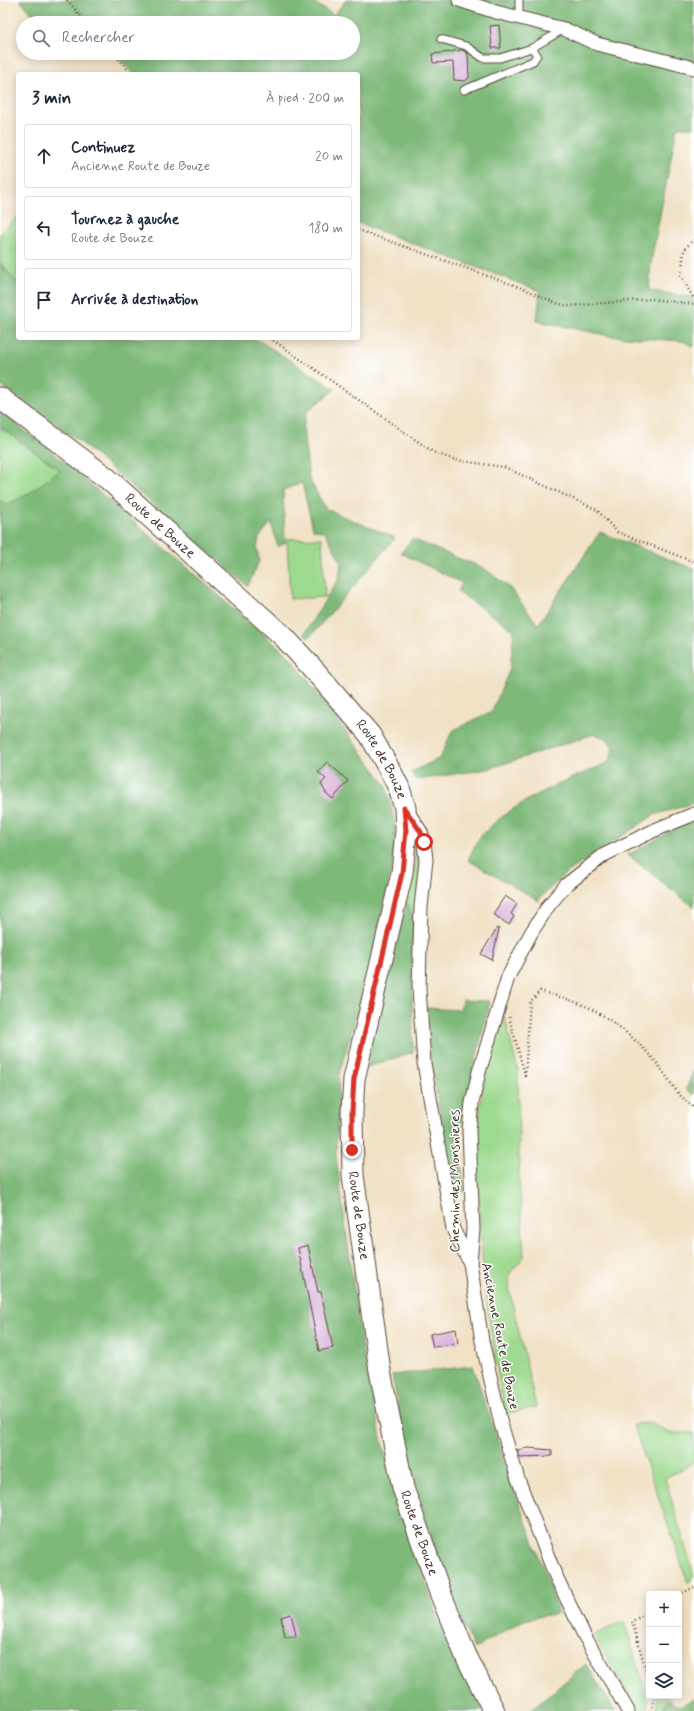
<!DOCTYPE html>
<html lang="fr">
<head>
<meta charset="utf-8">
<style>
  :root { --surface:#fff; --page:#f6f6f7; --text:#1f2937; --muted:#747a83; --line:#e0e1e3 }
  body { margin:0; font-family:Mynerve,sans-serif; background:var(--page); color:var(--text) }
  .controls { position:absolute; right:12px; bottom:12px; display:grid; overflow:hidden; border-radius:4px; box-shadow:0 2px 10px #0003 }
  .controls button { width:36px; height:36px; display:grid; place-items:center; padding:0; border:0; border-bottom:1px solid var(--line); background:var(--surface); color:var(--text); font:20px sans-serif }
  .stop { position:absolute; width:12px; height:12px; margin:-9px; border:3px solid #d93025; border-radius:50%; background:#fff }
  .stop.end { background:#d93025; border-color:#fff; box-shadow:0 1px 4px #0008 }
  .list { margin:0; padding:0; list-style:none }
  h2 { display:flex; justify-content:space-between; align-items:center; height:52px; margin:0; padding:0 16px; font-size:17px }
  h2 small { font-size:13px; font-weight:400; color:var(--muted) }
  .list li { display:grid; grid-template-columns:26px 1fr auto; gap:12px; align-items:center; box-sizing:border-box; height:64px; margin:0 8px 8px; padding:0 8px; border:1px solid var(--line); border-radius:4px }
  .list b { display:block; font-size:15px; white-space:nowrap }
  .list p { margin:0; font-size:13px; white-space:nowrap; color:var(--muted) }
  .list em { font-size:13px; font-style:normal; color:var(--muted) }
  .icon { flex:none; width:22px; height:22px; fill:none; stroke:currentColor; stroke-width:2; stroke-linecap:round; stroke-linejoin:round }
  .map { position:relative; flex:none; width:694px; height:1711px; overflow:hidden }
  .search { position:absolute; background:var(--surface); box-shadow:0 2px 10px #0003; left:16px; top:16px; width:344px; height:44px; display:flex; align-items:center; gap:10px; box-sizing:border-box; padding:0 14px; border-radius:22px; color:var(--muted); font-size:15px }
  .panel { position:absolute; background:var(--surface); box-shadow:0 2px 10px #0003; left:16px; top:72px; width:344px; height:268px; border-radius:4px }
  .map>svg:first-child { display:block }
</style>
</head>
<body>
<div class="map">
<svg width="694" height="1711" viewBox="0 0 694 1711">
  <rect width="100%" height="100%" fill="#fff"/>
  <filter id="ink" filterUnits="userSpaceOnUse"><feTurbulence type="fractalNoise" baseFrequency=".025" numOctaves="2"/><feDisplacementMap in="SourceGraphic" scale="8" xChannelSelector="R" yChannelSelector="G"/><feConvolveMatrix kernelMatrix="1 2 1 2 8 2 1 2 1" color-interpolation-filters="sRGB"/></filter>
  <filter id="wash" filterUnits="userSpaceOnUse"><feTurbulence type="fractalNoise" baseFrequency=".012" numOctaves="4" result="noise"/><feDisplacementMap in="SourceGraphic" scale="16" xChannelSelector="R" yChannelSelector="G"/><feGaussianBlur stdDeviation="0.9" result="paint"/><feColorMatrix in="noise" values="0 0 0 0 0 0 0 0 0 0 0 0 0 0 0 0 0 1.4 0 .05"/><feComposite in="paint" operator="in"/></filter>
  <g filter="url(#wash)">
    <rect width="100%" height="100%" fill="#f1e2c6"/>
    <g fill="#9dd98e" stroke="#6c8256">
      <path d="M18 216V284L0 263V234Z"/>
      <path d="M0 427 60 470 27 495 5 505 0 500Z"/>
      <path d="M322 538 325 597 290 599 287 539Z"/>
      <path d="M415 840H418L419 884 415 923 407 903 415 861Z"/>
      <path d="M505 1018 518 1071 519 1173 524 1257 510 1273 509 1288 536 1407 505 1414C492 1346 482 1278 479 1209 478 1188 476 1166 477 1145 478 1102 487 1057 505 1018Z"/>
      <path d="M650 1423 670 1433H694V1463L665 1478 694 1576 688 1583 633 1424Z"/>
      <path d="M624 1621 648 1700 647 1711H637L594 1635Z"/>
      <path d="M657 1696H668L672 1703 666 1701 663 1711H657Z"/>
    </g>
    <g fill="#7eb979" stroke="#5c724c">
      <path d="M20 0H309L334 15 346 0H694V127H677L651 262 649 290 694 298V347L683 341 610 336 537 321 540 291 358 223V74H134L114 53H353V23H86L81 18 74 23H40Z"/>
      <path d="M0 263 18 284V338H255L335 389 307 411 303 428 309 479 326 509 395 538 309 638 304 634 339 578 341 562 325 532 313 529 302 483 283 490 285 543 278 547 271 522 259 538 257 548 259 561 248 586 79 441 0 385Z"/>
      <path d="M0 411 67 464 291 658 386 785 395 823 394 857 371 964 339 1075 336 1156 362 1348 385 1456 438 1619 483 1711H0V500L5 505 27 495 60 470 0 427Z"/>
      <path d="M600 532 694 569V803L654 815 565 874 539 899V901L468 860C472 852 475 843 481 836 514 800 565 781 608 763L611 757 613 747 606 738 594 734 488 769 416 780 411 772 440 758 452 731 492 711 510 669 514 630 458 592 462 583 401 553 412 539 460 559 482 567 509 587 538 625Z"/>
      <path d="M694 821V907L628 855 678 827Z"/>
      <path d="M407 903 415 923 412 945 413 1052 367 1067 376 1012Z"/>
      <path d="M462 1000 490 1001 461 1121 460 1152 464 1192 453 1191 428 1043 424 1008 460 1010Z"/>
      <path d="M694 1070V1095L686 1089Z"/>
      <path d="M473 1366 514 1490 550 1586 558 1613 524 1620 474 1649C445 1584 423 1516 406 1447 401 1423 397 1399 392 1375Z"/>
      <path d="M586 1664 615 1711H530Z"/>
      <path d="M694 1699V1711H663L666 1701 679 1706Z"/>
    </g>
    <g id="blocks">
      <g fill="#d7add9">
        <path d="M499 25 501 48H492L490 26Z"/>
        <path d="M453 51 463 50 468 54 469 78 465 81 454 80 453 62 433 63 432 54 452 52Z"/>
        <path d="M327 762 348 781 333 799 326 793 321 784 326 779 318 772Z"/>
        <path d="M505 896 517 904 511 914 514 916 509 925 493 914Z"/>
        <path d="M497 928 499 929 492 960 481 954Z"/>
        <path d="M308 1245 318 1292H321L333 1348 319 1351 298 1248Z"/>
        <path d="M456 1329 458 1343 433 1347 430 1334Z"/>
        <path d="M528 1448 552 1450V1456L520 1457 517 1450Z"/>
        <path d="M291 1614 296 1635 295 1637H285L281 1617Z"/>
      </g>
    </g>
  </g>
  <g filter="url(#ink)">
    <use href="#blocks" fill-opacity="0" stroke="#564637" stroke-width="1"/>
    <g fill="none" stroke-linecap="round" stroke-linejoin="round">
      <g stroke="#564637" stroke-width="9">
        <g id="lane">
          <path d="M519 0V18"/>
          <path d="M441 39 466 46 483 58H500L532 48 564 29"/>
          <path d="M464 90 533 61 537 55 532 48"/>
        </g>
      </g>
      <g stroke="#564637" stroke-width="15">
        <g id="street">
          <path d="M459 0 496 12 564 29 597 44 694 68"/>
          <path d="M407 811 421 832 424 842 426 860 421 907 419 988 424 1063 453 1229 470 1263 482 1341 501 1424 518 1479 554 1572 584 1635 628 1711"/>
          <path d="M470 1263 473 1230 469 1130 472 1103 479 1072 508 977 531 933 549 905 566 885 604 855 655 830 694 814"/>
        </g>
      </g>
      <g stroke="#564637" stroke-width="23">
        <g id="primary">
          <path id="s1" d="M0 398 108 479 284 637 315 671 370 735 392 774 399 788 405 808 406 830 402 873 354 1079 352 1112 353 1175 380 1371 403 1488 441 1595 466 1656 494 1711"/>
        </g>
      </g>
      <g stroke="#564637" stroke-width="2.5" stroke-dasharray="1 3" stroke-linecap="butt">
        <path d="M67 0 87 23"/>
        <path d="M113 53 132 74"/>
        <path d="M358 230 522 288 556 303 568 306 652 299 694 304"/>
        <path d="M694 239 684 250 681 276 694 299"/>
        <path d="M270 338 433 452 455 460 504 467 597 510 617 532 694 562"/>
        <path d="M509 1017 525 1075 530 1002 540 991C553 995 568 999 581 1004 610 1017 634 1037 655 1061 668 1076 676 1096 694 1107"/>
        <path d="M679 1595 694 1587"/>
        <path d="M649 1612 632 1621 649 1681"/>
        <path d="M652 1711 654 1696"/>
      </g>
      <use href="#lane" stroke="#fff" stroke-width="7"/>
      <use href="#street" stroke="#fff" stroke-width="13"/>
      <use href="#primary" stroke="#fff" stroke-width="21"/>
    </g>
  </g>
  <g fill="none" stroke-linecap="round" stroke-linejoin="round" filter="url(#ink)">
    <path stroke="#d93025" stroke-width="5" d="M352 1150V1112L354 1079 402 873 406 830 404 808 421 832 424 842"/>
  </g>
  <g text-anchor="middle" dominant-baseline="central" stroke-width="3" stroke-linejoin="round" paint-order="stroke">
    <g font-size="14" fill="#3b2a1e" stroke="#fff">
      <text stroke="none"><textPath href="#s1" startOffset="205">Route de Bouze</textPath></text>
      <text stroke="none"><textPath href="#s1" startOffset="529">Route de Bouze</textPath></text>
      <text transform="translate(455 1181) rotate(-90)">Chemin des Monsnieres</text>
      <text stroke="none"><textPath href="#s1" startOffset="997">Route de Bouze</textPath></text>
      <text transform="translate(500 1336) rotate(79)">Ancienne Route de Bouze</text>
      <text stroke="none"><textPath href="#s1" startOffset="1321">Route de Bouze</textPath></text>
    </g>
  </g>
</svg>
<div class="controls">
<button>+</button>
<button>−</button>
<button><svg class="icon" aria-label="layers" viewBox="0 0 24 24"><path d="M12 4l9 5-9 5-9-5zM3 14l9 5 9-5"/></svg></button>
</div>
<div class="stop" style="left:424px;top:842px"></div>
<div class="stop end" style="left:352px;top:1150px"></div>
<div class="search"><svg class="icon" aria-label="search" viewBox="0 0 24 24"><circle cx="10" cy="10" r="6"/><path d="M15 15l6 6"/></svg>Rechercher</div>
<section class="panel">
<h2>3 min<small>À pied · 200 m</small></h2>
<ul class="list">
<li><svg class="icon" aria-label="ahead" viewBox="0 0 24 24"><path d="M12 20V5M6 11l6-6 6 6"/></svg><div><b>Continuez</b><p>Ancienne Route de Bouze</p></div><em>20 m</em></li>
<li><svg class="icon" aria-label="left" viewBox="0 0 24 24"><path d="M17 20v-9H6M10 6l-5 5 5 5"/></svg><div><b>Tournez à gauche</b><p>Route de Bouze</p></div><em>180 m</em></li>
<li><svg class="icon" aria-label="arrive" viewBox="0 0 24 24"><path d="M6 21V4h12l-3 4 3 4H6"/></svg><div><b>Arrivée à destination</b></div></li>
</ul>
</section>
</div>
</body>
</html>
